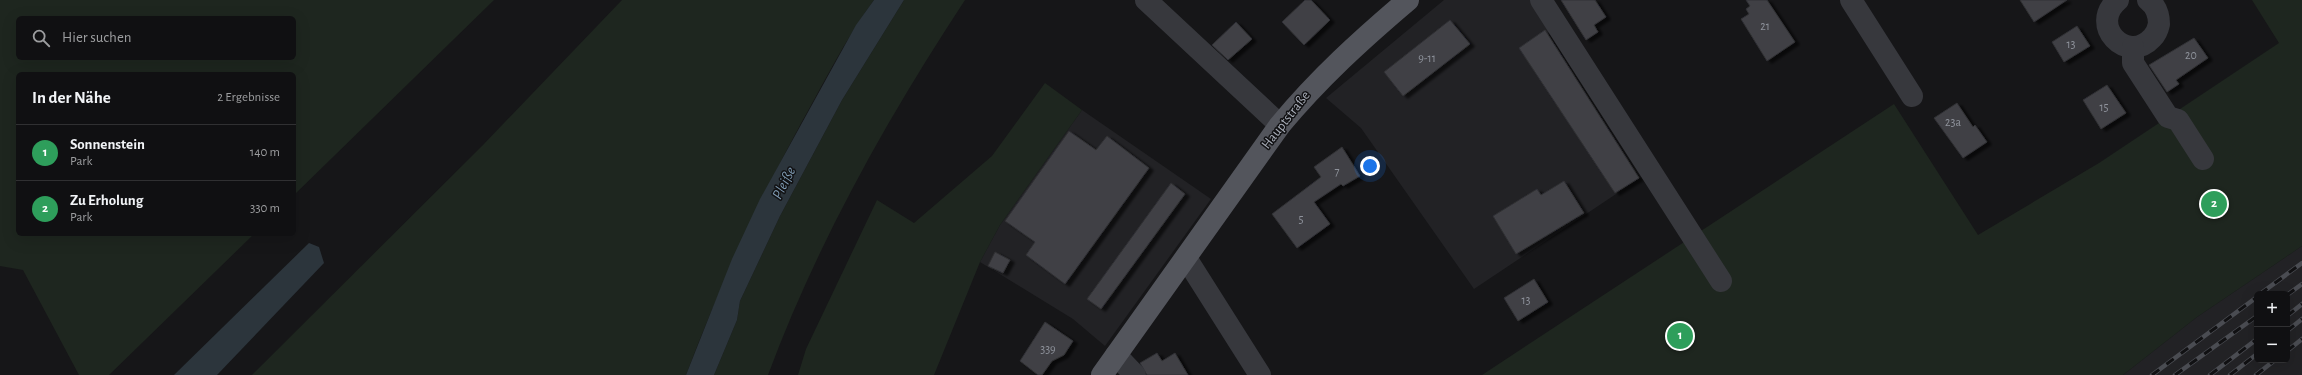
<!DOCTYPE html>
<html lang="de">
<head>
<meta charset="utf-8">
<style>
  :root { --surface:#101012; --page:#1e1e20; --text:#f1f3f6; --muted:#9c9d9f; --line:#303032; --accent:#f2b134 }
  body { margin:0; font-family:"Alegreya Sans",sans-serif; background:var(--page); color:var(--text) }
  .controls { position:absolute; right:12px; bottom:12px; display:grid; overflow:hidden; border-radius:6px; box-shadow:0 4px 16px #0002 }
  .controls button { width:36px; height:36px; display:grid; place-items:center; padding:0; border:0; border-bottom:1px solid var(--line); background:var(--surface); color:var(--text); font:20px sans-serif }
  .you { position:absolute; left:1370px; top:166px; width:14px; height:14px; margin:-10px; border:3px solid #fff; border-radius:50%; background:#1a73e8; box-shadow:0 0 0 6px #1a73e833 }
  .badge { display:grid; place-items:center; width:26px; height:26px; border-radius:50%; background:var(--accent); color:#fff; font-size:13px; font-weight:700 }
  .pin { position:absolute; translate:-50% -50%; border:2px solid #fff; box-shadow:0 1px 4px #0006 }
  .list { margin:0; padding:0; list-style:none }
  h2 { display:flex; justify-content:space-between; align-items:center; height:52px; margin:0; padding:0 16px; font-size:17px }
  h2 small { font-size:13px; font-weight:400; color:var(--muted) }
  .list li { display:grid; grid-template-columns:26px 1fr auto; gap:12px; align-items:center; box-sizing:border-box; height:56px; padding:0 16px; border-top:1px solid var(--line) }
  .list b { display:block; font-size:15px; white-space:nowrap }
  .list p { margin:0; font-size:13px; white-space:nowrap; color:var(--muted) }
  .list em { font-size:13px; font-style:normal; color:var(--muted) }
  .icon { flex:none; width:22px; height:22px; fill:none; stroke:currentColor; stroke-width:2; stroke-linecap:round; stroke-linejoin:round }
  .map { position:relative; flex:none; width:2302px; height:375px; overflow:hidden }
  .search { position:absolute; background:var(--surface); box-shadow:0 4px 16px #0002; left:16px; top:16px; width:280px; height:44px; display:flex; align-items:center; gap:10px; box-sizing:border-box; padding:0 14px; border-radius:6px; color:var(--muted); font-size:15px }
  .panel { position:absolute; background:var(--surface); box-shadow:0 4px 16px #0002; left:16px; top:72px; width:280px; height:164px; border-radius:6px }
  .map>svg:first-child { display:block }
</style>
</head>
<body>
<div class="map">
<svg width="2302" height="375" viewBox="0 0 2302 375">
  <defs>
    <filter id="shadow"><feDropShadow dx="4.5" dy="2.5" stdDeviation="1" flood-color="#0009"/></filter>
  </defs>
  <rect width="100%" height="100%" fill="#161618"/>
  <g fill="#222225" fill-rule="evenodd">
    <path d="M1444 0H1533L1646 174 1474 289 1361 128 1326 98Z"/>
    <path d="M1082 110 1211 199 1105 346 1073 319 980 262 1000 225Z"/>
    <path d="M2302 246V375H2123L2197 317ZM2257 294H2287V360H2257Z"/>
  </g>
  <g fill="#1e261f" fill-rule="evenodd">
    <path d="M0 0H494L294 195V74H18V234H254L109 375H79L23 270 0 266ZM18 18H294V58H18Z"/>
    <path d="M622 0H874C851 31 833 65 815 98 765 187 722 280 686 375H252L483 145Z"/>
    <path d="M904 0H965C888 117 817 243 768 375H714L737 320 740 301 780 216 842 100Z"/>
    <path d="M2252 0H2302V246L2197 317 2123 375H1482L1894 104 1978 235 2099 163 2279 43Z"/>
    <path d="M1045 83 1082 110 1000 225 980 262 934 375H798L806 349 877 200 914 223 992 156Z"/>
  </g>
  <g fill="#2c353c">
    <path d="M874 0H904L842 100 780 216 740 301 737 320 714 375H686L732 259 760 199 856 25Z"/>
    <path d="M309 243 319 247 324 263 217 375H174Z"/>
  </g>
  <g fill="#404145" stroke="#303034" filter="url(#shadow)">
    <path d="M1305 0H1311L1330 20 1304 45 1282 22Z"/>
    <path d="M1561 0H1595L1606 17 1594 25 1598 32 1586 40Z"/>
    <path d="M1746 0H1767L1795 42 1767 61 1741 19 1749 14 1746 9 1750 6Z"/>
    <path d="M2020 0H2067L2034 22Z"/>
    <path d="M1450 20 1470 44 1403 96 1384 72Z"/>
    <path d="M1236 22 1252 39 1228 60 1212 45Z"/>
    <path d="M2077 26 2090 46 2064 62 2052 42Z"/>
    <path d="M1545 30 1639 178 1615 193 1519 48Z"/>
    <path d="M2194 38 2208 58 2176 80 2179 84 2167 92 2149 65Z"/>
    <path d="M2107 85 2126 113 2101 129 2083 100Z"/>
    <path d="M1957 103 1973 127 1975 125 1987 142 1963 158 1934 118Z"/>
    <path d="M1069 131 1096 150 1107 136 1149 168 1065 284 1026 255 1035 242 1005 221Z"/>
    <path d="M1342 147 1360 176 1343 186 1341 184 1314 202 1330 224 1297 248 1272 214 1321 177 1314 167Z"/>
    <path d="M1564 181 1584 213 1516 254 1493 216 1537 189 1541 195Z"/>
    <path d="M1171 183 1185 194 1101 309 1087 299Z"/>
    <path d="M995 252 1010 260 1003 273 988 266Z"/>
    <path d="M1534 279 1548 302 1518 321 1504 298Z"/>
    <path d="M1045 322 1073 341 1064 355 1052 361 1042 375H1038L1020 361Z"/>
    <path d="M1157 353 1162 361 1175 353 1188 375H1147L1140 363Z"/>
  </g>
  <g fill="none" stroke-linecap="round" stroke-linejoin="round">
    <g stroke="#37383d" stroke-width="22">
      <path d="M1146 0 1280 125"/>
      <path d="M1541 0 1721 281"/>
      <path d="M1851 0 1912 96"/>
      <path d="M2118 0C2088 25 2127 65 2152 38 2156 34 2158 29 2159 24 2159 14 2156 6 2148 0"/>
      <path d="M2133 47V63L2168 117 2178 120 2203 159"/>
      <path d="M1186 258 1260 375"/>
      <path d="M1116 355 1135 375"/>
    </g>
    <path stroke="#53555c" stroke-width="22" d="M1102 375 1280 125C1319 78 1362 39 1408 0"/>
    <g stroke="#4a4c52" stroke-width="4.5">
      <g id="rail">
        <path d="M2260 294 2302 263"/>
        <path d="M2287 295 2302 284"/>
        <path d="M2287 316 2302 304"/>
        <path d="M2287 331 2302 319"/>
        <path d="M2287 351 2302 339"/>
        <path d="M2152 375 2257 297"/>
        <path d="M2175 375 2257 316"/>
        <path d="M2210 375 2257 339"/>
        <path d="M2230 375 2257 354"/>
        <path d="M2256 375 2275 360"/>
      </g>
    </g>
    <use href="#rail" stroke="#111113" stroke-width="3" stroke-dasharray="9" stroke-linecap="butt"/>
  </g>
  <g text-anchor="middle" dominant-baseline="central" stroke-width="3" stroke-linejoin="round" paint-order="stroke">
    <g font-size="12" fill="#8e929b">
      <text x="1765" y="26">21</text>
      <text x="2071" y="44">13</text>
      <text x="2191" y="55">20</text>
      <text x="1427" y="58">9-11</text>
      <text x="2104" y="107">15</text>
      <text x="1953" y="122">23a</text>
      <text x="1337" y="171">7</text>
      <text x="1301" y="219">5</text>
      <text x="1526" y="300">13</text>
      <text x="1048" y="349">339</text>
    </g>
    <g font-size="14" fill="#a8adb8" stroke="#111113">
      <text transform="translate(1286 120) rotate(-52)">Hauptstraße</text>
    </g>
    <g font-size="15" font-style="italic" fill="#7f9bb3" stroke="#111113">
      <text transform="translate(784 183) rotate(-63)">Pleiße</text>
    </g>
  </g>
</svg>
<div class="controls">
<button>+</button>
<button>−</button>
</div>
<div class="you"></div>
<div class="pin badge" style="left:1680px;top:336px;background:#2e9e5b">1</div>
<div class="pin badge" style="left:2214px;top:204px;background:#2e9e5b">2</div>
<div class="search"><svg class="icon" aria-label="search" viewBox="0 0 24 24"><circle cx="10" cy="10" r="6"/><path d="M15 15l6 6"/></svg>Hier suchen</div>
<section class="panel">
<h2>In der Nähe<small>2 Ergebnisse</small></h2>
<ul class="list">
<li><span class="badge" style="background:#2e9e5b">1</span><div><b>Sonnenstein</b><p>Park</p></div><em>140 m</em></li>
<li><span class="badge" style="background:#2e9e5b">2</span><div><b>Zu Erholung</b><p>Park</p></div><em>330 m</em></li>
</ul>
</section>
</div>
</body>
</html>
